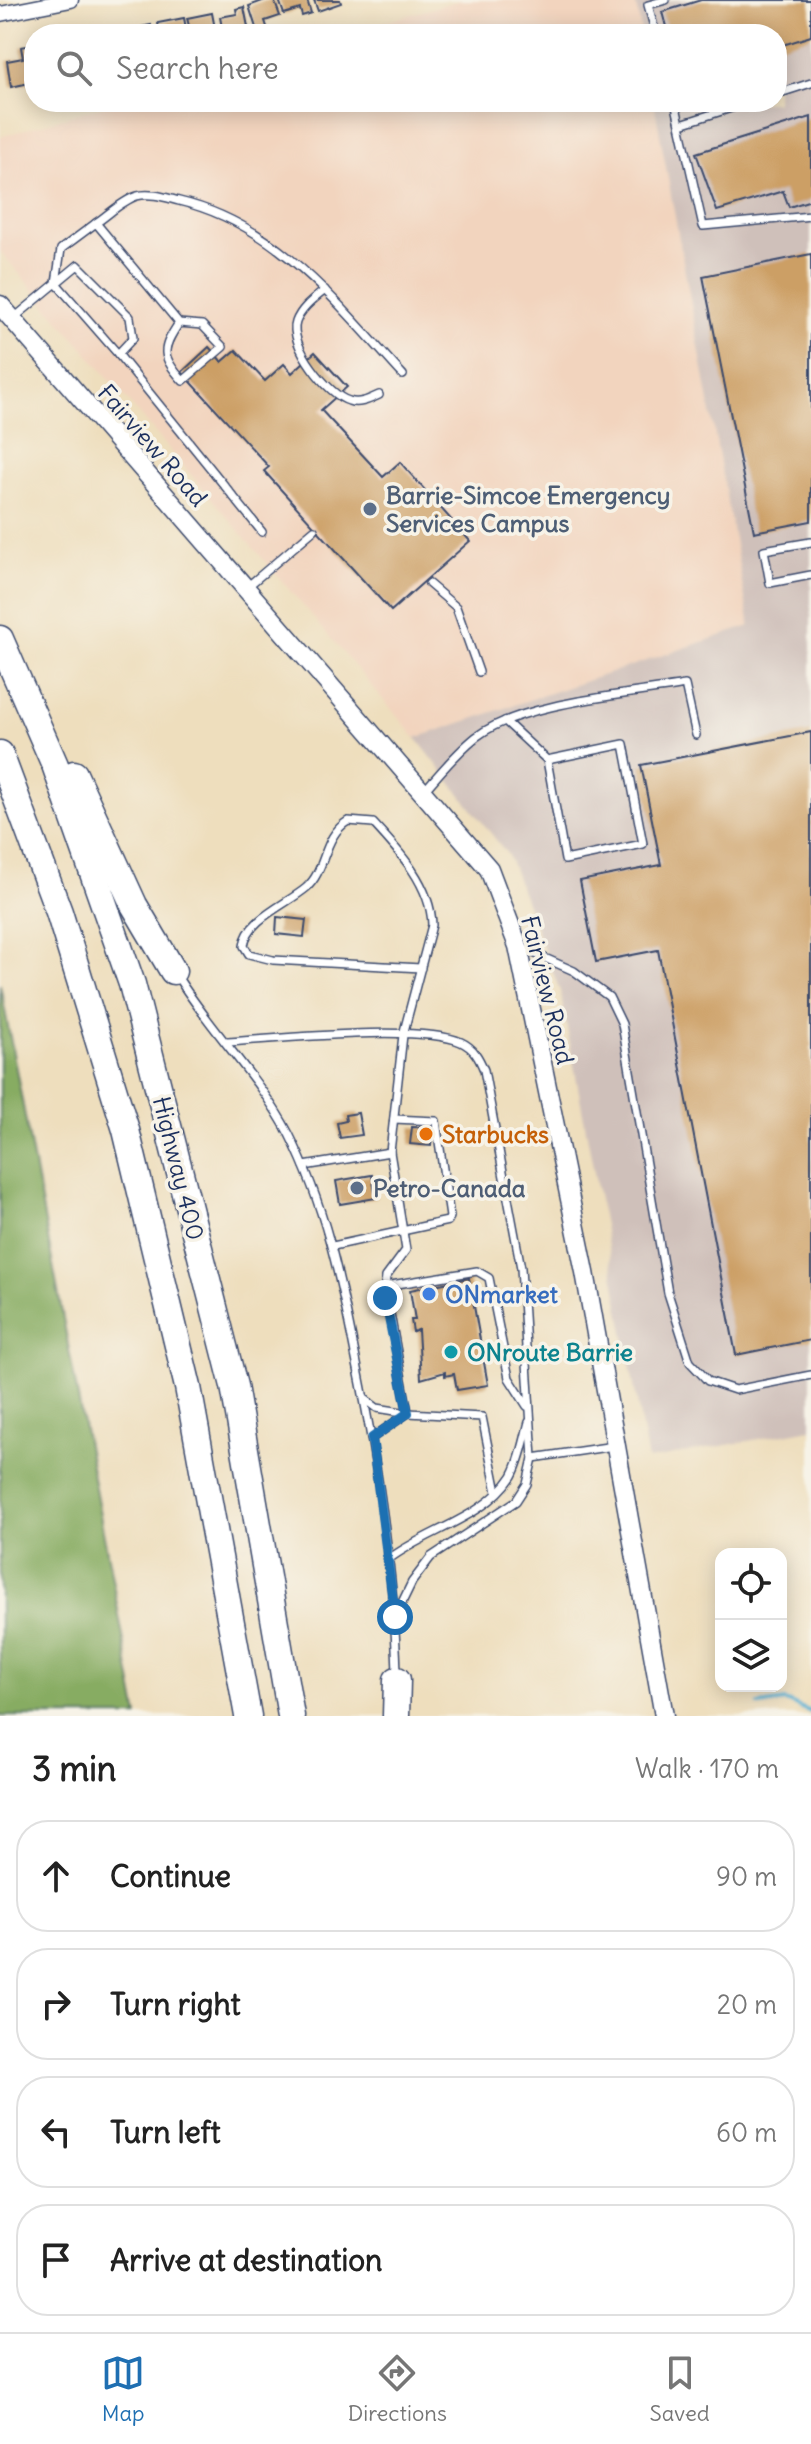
<!DOCTYPE html>
<html lang="en">
<head>
<meta charset="utf-8">
<style>
  :root { --surface:#fff; --page:#f2f2f2; --text:#222; --muted:#767676; --line:#e0e0e0; --accent:#1f6fb2 }
  body { margin:0; font-family:Delius,sans-serif; background:var(--page); color:var(--text) }
  .controls { position:absolute; right:24px; bottom:24px; display:grid; overflow:hidden; border-radius:16px; box-shadow:0 4px 20px #0003 }
  .controls button { width:72px; height:72px; display:grid; place-items:center; padding:0; border:0; border-bottom:2px solid var(--line); background:var(--surface); color:var(--text); font:40px sans-serif }
  .stop { position:absolute; width:24px; height:24px; margin:-18px; border:6px solid #1f6fb2; border-radius:50%; background:#fff }
  .stop.end { background:#1f6fb2; border-color:#fff; box-shadow:0 2px 8px #0008 }
  .list { margin:0; padding:0; list-style:none }
  h2 { display:flex; justify-content:space-between; align-items:center; height:104px; margin:0; padding:0 32px; font-size:34px }
  h2 small { font-size:26px; font-weight:400; color:var(--muted) }
  .list li { display:grid; grid-template-columns:52px 1fr auto; gap:24px; align-items:center; box-sizing:border-box; height:112px; margin:0 16px 16px; padding:0 16px; border:2px solid var(--line); border-radius:32px }
  .list b { display:block; font-size:30px; white-space:nowrap }
  .list em { font-size:26px; font-style:normal; color:var(--muted) }
  .icon { flex:none; width:44px; height:44px; fill:none; stroke:currentColor; stroke-width:2; stroke-linecap:round; stroke-linejoin:round }
  .map { position:relative; flex:none; width:811px; height:1716px; overflow:hidden }
  .search { position:absolute; background:var(--surface); box-shadow:0 4px 20px #0003; left:24px; right:24px; top:24px; height:88px; display:flex; align-items:center; gap:20px; box-sizing:border-box; padding:0 28px; border-radius:32px; color:var(--muted); font-size:30px }
  .sheet { height:616px; background:var(--surface) }
  nav { display:flex; justify-content:space-around; align-items:center; box-sizing:border-box; height:112px; border-top:2px solid var(--line); background:var(--surface); font-size:22px; color:var(--muted) }
  nav a { display:grid; justify-items:center; gap:4px }
  nav .on { color:var(--accent) }
  .map>svg:first-child { display:block }
</style>
</head>
<body>
<div class="map">
<svg width="811" height="1716" viewBox="0 0 811 1716">
  <rect width="100%" height="100%" fill="#f7f3e8"/>
  <filter id="ink" filterUnits="userSpaceOnUse"><feTurbulence type="fractalNoise" baseFrequency=".0125" numOctaves="2"/><feDisplacementMap in="SourceGraphic" scale="16" xChannelSelector="R" yChannelSelector="G"/><feConvolveMatrix kernelMatrix="1 2 1 2 8 2 1 2 1" color-interpolation-filters="sRGB"/></filter>
  <filter id="wash" filterUnits="userSpaceOnUse"><feTurbulence type="fractalNoise" baseFrequency=".006" numOctaves="4" result="noise"/><feDisplacementMap in="SourceGraphic" scale="32" xChannelSelector="R" yChannelSelector="G"/><feGaussianBlur stdDeviation="1.8" result="paint"/><feColorMatrix in="noise" values="0 0 0 0 0 0 0 0 0 0 0 0 0 0 0 0 0 1.4 0 .05"/><feComposite in="paint" operator="in"/></filter>
  <g filter="url(#wash)">
    <rect width="100%" height="100%" fill="#eedebd"/>
    <g fill="#f2d4be">
      <path d="M460 0H635L642 34H345Z"/>
      <path d="M116 102H654L750 626 416 738 0 251V137Z"/>
    </g>
    <path fill="#cfc0ba" d="M635 0H811V1429L648 1460 560 991 508 855 416 738 750 626 654 102H777V34H642Z"/>
    <path fill="#87ac62" stroke="#516e60" stroke-width="2" d="M0 984 17 1074 138 1716H0Z"/>
    <g fill="none" stroke-linecap="round" stroke-linejoin="round">
      <path stroke="#58b2d5" stroke-width="4" d="M759 1705 785 1701 811 1712"/>
    </g>
    <g id="blocks">
      <g fill="#cc9f65">
        <path d="M265 0H274L280 16 265 21 268 30 258 34 249 6Z"/>
        <path d="M279 0H307L311 13 302 16 300 9 284 14Z"/>
        <path d="M314 0H340L341 3 318 11Z"/>
        <path d="M701 0H811V36L777 47V34H668L662 12Z"/>
        <path d="M244 7 249 32 223 33 220 17 237 14 236 9Z"/>
        <path d="M212 13 216 34H191L187 18Z"/>
        <path d="M184 18 187 34H160L158 23Z"/>
        <path d="M151 25 153 34H126V30Z"/>
        <path d="M33 45 34 82 11 87 7 61 23 58 21 47Z"/>
        <path d="M811 117V200L789 207 783 191 717 211 696 153Z"/>
        <path d="M811 254V521L754 532 703 276Z"/>
        <path d="M209 347 222 362 236 350 265 381 284 364 292 373 315 352 347 387 321 410 383 477 400 462 470 541 391 611 264 471 269 467 182 372Z"/>
        <path d="M811 732V1340L736 1355 658 950 596 962 580 881 661 865 641 765Z"/>
        <path d="M277 917 306 920 304 937 276 934Z"/>
        <path d="M358 1113 362 1135 340 1138 337 1123 346 1121 345 1115Z"/>
        <path d="M412 1127 433 1128 431 1146 410 1144Z"/>
        <path d="M372 1175 376 1198 340 1204 336 1181Z"/>
        <path d="M469 1278 488 1385 457 1390 454 1374 445 1376V1372L421 1379 418 1330 413 1332 411 1320H415L410 1290Z"/>
      </g>
    </g>
  </g>
  <g filter="url(#ink)">
    <use href="#blocks" fill-opacity="0" stroke="#3b496c" stroke-width="2"/>
    <g fill="none" stroke-linecap="round" stroke-linejoin="round">
      <g stroke="#3b496c" stroke-width="10">
        <g id="service">
          <path d="M656 34 648 5 666 0"/>
          <path d="M777 94 811 83"/>
          <path d="M675 102 703 226 811 216"/>
          <path d="M681 124 750 102"/>
          <path d="M96 223C108 215 123 200 137 196 150 192 167 198 179 201 277 224 338 304 403 375"/>
          <path d="M325 290C314 299 301 308 296 322 288 344 329 396 349 401 359 405 370 399 379 395"/>
          <path d="M14 318 78 265 130 317 133 338 118 354 56 283 61 249 96 223 179 323 202 325 223 347 183 381C161 356 161 350 179 323"/>
          <path d="M118 354 262 532"/>
          <path d="M811 542 764 550 770 583 811 575"/>
          <path d="M429 584 456 607 479 672"/>
          <path d="M247 587 314 530"/>
          <path d="M505 721 547 760 624 744 643 844 565 860 547 760"/>
          <path d="M424 791C440 773 456 753 476 737 521 702 628 695 685 685L696 735"/>
          <path d="M520 947 574 971 609 997 622 1024 668 1293 690 1362 708 1381 735 1390 811 1375"/>
          <path d="M421 968 273 960 249 954 244 946C246 920 287 904 306 888 327 870 322 837 348 821L373 823C399 851 431 885 432 925L403 1035 390 1152 406 1250 386 1277 385 1286 408 1413 482 1417 497 1492"/>
          <path d="M177 976C211 1031 259 1077 289 1134 325 1205 340 1278 355 1354 377 1460 394 1566 397 1673"/>
          <path d="M227 1042C277 1039 421 1024 461 1042 474 1048 479 1058 484 1070L521 1268 533 1458 527 1484 516 1501 431 1557 412 1582 395 1617"/>
          <path d="M304 1166 390 1152"/>
          <path d="M333 1246 448 1221 450 1217 436 1121 394 1119"/>
          <path d="M385 1286 477 1271 489 1278 509 1378 527 1406"/>
          <path d="M365 1399 377 1408 408 1413"/>
          <path d="M372 1438 408 1413"/>
          <path d="M533 1458 614 1446"/>
          <path d="M389 1559C427 1530 485 1518 512 1476 521 1460 524 1440 529 1422"/>
        </g>
      </g>
      <g stroke="#3b496c" stroke-width="17">
        <path id="minor" d="M0 14 71 0"/>
      </g>
      <g stroke="#3b496c" stroke-width="21">
        <path id="tertiary" d="M0 305 489 869 518 946 585 1272 664 1716"/>
      </g>
      <g stroke="#3b496c" stroke-width="29">
        <g id="motorway">
          <path d="M0 639 55 765 132 984 234 1386 291 1716"/>
          <path d="M0 754 59 912 126 1130 188 1387 248 1716"/>
          <path d="M74 774 134 905 173 971"/>
          <path d="M396 1716 397 1680"/>
        </g>
      </g>
      <use href="#service" stroke="#fff" stroke-width="7"/>
      <use href="#minor" stroke="#fff" stroke-width="14"/>
      <use href="#tertiary" stroke="#fff" stroke-width="18"/>
      <use href="#motorway" stroke="#fff" stroke-width="26"/>
    </g>
  </g>
  <g fill="none" stroke-linecap="round" stroke-linejoin="round" filter="url(#ink)">
    <path stroke="#1f6fb2" stroke-width="10" d="M385 1298 408 1413 372 1438 395 1617"/>
  </g>
  <g fill="#5c6f8a" stroke="#f7f3e8" stroke-width="3">
    <circle cx="370" cy="509" r="8"/>
    <circle cx="357" cy="1188" r="8"/>
  </g>
  <circle fill="#e8710a" stroke="#f7f3e8" stroke-width="3" cx="426" cy="1134" r="8"/>
  <circle fill="#3f7fe0" stroke="#f7f3e8" stroke-width="3" cx="429" cy="1294" r="8"/>
  <circle fill="#0f9aa8" stroke="#f7f3e8" stroke-width="3" cx="451" cy="1352" r="8"/>
  <g text-anchor="middle" dominant-baseline="central" stroke-width="7" stroke-linejoin="round" paint-order="stroke">
    <g font-size="24" fill="#1b2f5e" stroke="#f7f3e8">
      <text transform="translate(153 445) rotate(49)">Fairview Road</text>
      <text transform="translate(548 990) rotate(76)">Fairview Road</text>
      <text transform="translate(179 1168) rotate(76)">Highway 400</text>
    </g>
    <g font-size="24" font-weight="bold" fill="#4e5e75" stroke="#f7f3e8" text-anchor="start">
      <text x="386" y="495">Barrie-Simcoe Emergency<tspan x="386" dy="28">Services Campus</tspan></text>
      <text x="373" y="1188">Petro-Canada</text>
    </g>
    <g font-size="24" font-weight="bold" fill="#c56008" stroke="#f7f3e8" text-anchor="start">
      <text x="442" y="1134">Starbucks</text>
    </g>
    <g font-size="24" font-weight="bold" fill="#366cbe" stroke="#f7f3e8" text-anchor="start">
      <text x="445" y="1294">ONmarket</text>
    </g>
    <g font-size="24" font-weight="bold" fill="#0d838f" stroke="#f7f3e8" text-anchor="start">
      <text x="467" y="1352">ONroute Barrie</text>
    </g>
  </g>
</svg>
<div class="controls">
<button><svg class="icon" aria-label="locate" viewBox="0 0 24 24"><circle cx="12" cy="12" r="6"/><path d="M12 2v4M12 18v4M2 12h4M18 12h4"/></svg></button>
<button><svg class="icon" aria-label="layers" viewBox="0 0 24 24"><path d="M12 4l9 5-9 5-9-5zM3 14l9 5 9-5"/></svg></button>
</div>
<div class="stop" style="left:395px;top:1617px"></div>
<div class="stop end" style="left:385px;top:1298px"></div>
<div class="search"><svg class="icon" aria-label="search" viewBox="0 0 24 24"><circle cx="10" cy="10" r="6"/><path d="M15 15l6 6"/></svg>Search here</div>
</div>
<section class="sheet">
<h2>3 min<small>Walk · 170 m</small></h2>
<ul class="list">
<li><svg class="icon" aria-label="ahead" viewBox="0 0 24 24"><path d="M12 20V5M6 11l6-6 6 6"/></svg><div><b>Continue</b></div><em>90 m</em></li>
<li><svg class="icon" aria-label="right" viewBox="0 0 24 24"><path d="M7 20v-9h11M14 6l5 5-5 5"/></svg><div><b>Turn right</b></div><em>20 m</em></li>
<li><svg class="icon" aria-label="left" viewBox="0 0 24 24"><path d="M17 20v-9H6M10 6l-5 5 5 5"/></svg><div><b>Turn left</b></div><em>60 m</em></li>
<li><svg class="icon" aria-label="arrive" viewBox="0 0 24 24"><path d="M6 21V4h12l-3 4 3 4H6"/></svg><div><b>Arrive at destination</b></div></li>
</ul>
</section>
<nav>
<a class="on"><svg class="icon" aria-label="map" viewBox="0 0 24 24"><path d="M3 6l6-2 6 2 6-2v14l-6 2-6-2-6 2zM9 4v14M15 6v14"/></svg>Map</a>
<a><svg class="icon" aria-label="directions" viewBox="0 0 24 24"><path d="M12 3l9 9-9 9-9-9zM9 14v-3h6M13 9l2 2-2 2"/></svg>Directions</a>
<a><svg class="icon" aria-label="saved" viewBox="0 0 24 24"><path d="M7 4h10v16l-5-4-5 4z"/></svg>Saved</a>
</nav>
</body>
</html>
